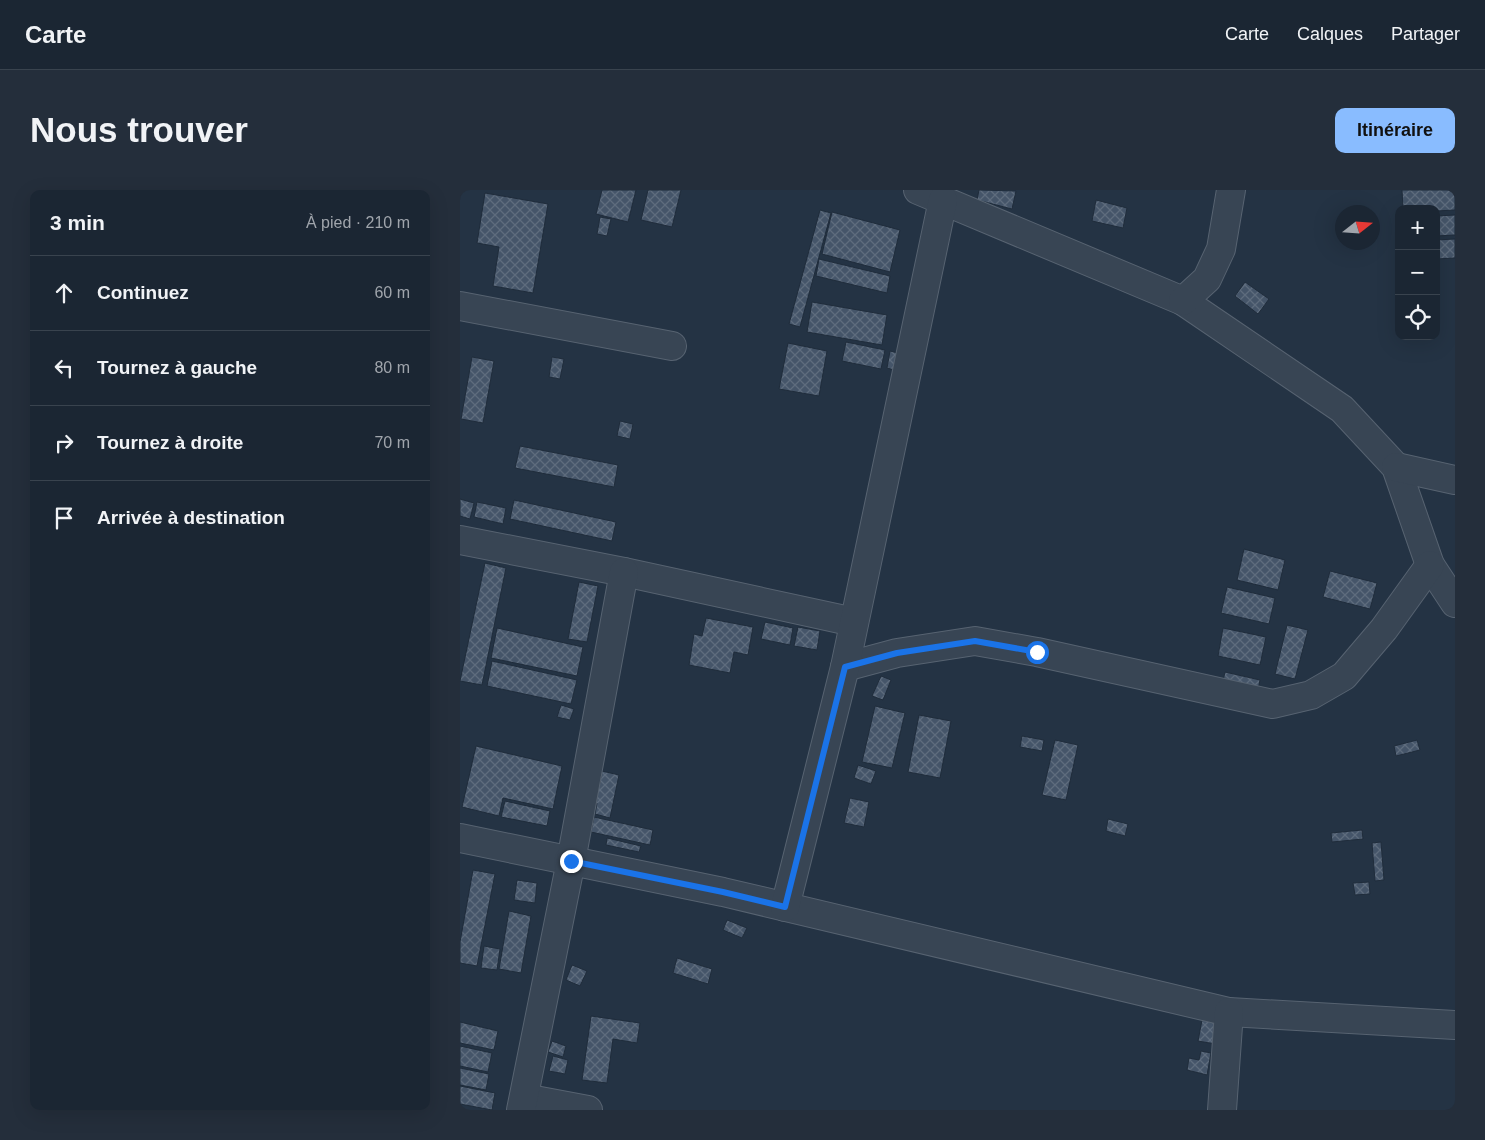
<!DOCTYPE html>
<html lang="fr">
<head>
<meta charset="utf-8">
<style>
  :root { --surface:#1b2633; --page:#242e3b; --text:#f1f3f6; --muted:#a0a5ac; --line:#39434e; --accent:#89bcff }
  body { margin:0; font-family:Arial,sans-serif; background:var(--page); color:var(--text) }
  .controls { position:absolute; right:15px; top:15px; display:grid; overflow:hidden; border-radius:10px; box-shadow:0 5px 20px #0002 }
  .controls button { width:45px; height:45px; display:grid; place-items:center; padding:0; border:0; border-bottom:1px solid var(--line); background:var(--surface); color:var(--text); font:25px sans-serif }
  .compass { position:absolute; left:875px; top:15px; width:45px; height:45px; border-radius:50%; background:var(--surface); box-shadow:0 5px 20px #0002; rotate:73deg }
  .stop { position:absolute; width:15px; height:15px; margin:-11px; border:4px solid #1a73e8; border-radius:50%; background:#fff }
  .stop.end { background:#1a73e8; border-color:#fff; box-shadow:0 1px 5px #0008 }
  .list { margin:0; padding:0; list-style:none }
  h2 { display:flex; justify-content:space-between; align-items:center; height:65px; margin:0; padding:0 20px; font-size:21px }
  h2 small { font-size:16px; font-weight:400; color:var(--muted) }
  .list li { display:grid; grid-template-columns:32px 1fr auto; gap:15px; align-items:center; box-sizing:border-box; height:75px; padding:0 20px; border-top:1px solid var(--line) }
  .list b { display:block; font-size:19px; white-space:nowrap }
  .list em { font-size:16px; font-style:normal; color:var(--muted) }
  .icon { flex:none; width:28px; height:28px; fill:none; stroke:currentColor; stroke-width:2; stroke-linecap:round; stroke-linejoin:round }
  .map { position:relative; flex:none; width:995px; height:920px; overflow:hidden; border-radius:10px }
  header { display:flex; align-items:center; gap:30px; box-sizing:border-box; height:70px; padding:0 25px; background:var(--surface); border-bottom:1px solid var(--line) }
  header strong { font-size:24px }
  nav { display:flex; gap:28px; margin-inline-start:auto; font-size:18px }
  .intro { display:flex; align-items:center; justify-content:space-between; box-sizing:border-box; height:120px; padding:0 30px }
  h1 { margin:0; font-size:35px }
  .button { padding:12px 22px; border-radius:10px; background:var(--accent); color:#111; font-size:18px; font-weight:700 }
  main { display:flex; gap:30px; padding:0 30px }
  aside { flex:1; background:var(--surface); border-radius:10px; box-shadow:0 5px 20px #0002 }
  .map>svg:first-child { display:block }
</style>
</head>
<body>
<header>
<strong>Carte</strong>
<nav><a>Carte</a><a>Calques</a><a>Partager</a></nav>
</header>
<div class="intro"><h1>Nous trouver</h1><a class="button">Itinéraire</a></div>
<main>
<aside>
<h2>3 min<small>À pied · 210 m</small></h2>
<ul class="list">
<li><svg class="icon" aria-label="ahead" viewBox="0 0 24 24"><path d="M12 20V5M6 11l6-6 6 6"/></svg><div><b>Continuez</b></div><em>60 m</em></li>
<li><svg class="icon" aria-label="left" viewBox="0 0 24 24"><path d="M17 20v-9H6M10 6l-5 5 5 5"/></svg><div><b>Tournez à gauche</b></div><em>80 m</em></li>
<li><svg class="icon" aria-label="right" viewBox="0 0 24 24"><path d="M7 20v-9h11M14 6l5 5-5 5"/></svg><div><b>Tournez à droite</b></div><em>70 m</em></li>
<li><svg class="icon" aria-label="arrive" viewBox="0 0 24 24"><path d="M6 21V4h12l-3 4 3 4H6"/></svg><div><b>Arrivée à destination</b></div></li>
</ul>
</aside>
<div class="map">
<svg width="995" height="920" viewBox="0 0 995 920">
  <defs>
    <pattern id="building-cross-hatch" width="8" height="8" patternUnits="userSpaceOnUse" patternTransform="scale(1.25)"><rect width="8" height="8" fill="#455569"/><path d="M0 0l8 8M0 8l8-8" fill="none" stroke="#5e6c7d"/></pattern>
  </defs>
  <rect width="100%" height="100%" fill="#243344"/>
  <g fill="url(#building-cross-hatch)" stroke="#1f2c3b">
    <path d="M142 0H176L168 32 136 24Z"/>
    <path d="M188 0H221L212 37 181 30Z"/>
    <path d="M519 0 556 1 552 19 517 10Z"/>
    <path d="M942 0H995V20L976 21V19H943Z"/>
    <path d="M25 3 88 14 73 103 33 96 39 57 17 53Z"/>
    <path d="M636 10 667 18 663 38 632 31Z"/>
    <path d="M360 20 371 23 340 137 329 134Z"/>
    <path d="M372 22 440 40 430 82 362 64Z"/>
    <path d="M995 25V45L976 46V26Z"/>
    <path d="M140 27 151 29 147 46 137 44Z"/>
    <path d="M995 49V68L976 69V50Z"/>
    <path d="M359 69 430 86 427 103 356 86Z"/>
    <path d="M785 92 809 109 798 124 775 106Z"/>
    <path d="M352 112 427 125 422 155 347 142Z"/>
    <path d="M386 152 425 160 421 179 382 171Z"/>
    <path d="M328 153 367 161 359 206 319 199Z"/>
    <path d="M430 161 442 164 438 181 427 178Z"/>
    <path d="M12 167 34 171 23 233 1 229Z"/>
    <path d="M92 167 104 169 100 189 89 187Z"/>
    <path d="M160 231 173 234 170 249 157 246Z"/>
    <path d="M60 256 158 275 154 297 55 278Z"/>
    <path d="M0 309 14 313 10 329 0 326Z"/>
    <path d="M54 310 156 332 152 351 50 329Z"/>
    <path d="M17 312 46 318 43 334 14 327Z"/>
    <path d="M784 359 825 370 818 400 777 390Z"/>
    <path d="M25 373 46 378 22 495 0 491Z"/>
    <path d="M870 381 917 393 910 419 863 407Z"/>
    <path d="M119 392 138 396 127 452 108 449Z"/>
    <path d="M767 397 815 408 809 434 761 423Z"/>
    <path d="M246 428 293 437 288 465 274 462 270 483 229 475 234 444 242 446Z"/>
    <path d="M305 432 333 438 330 455 301 449Z"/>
    <path d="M827 435 848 440 835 489 815 484Z"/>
    <path d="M338 437 360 441 357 460 334 456Z"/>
    <path d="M37 438 123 457 117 486 31 468Z"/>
    <path d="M763 438 806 447 800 475 758 466Z"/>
    <path d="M32 471 117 490 111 514 27 496Z"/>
    <path d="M765 482 800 490 798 500 763 491Z"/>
    <path d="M421 486 431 490 423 510 412 506Z"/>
    <path d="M101 515 114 519 110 530 97 527Z"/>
    <path d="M415 516 445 523 432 578 402 572Z"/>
    <path d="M459 525 491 531 480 588 448 582Z"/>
    <path d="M562 546 584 550 582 561 560 557Z"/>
    <path d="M595 550 618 555 606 610 582 605Z"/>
    <path d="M957 550 960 560 936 566 934 556Z"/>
    <path d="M16 556 102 576 93 619 43 608 39 626 2 617Z"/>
    <path d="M398 575 416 581 411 594 394 588Z"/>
    <path d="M142 581 159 585 150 628 135 624 137 613 132 611 135 596 139 597Z"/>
    <path d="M390 608 409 612 404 637 384 633Z"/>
    <path d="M45 611 90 621 87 636 41 627Z"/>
    <path d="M134 627 193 640 190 655 131 642Z"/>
    <path d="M648 629 668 634 665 646 646 641Z"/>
    <path d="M902 640 903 649 872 652 871 643Z"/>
    <path d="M147 648 181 656 179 662 146 655Z"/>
    <path d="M921 652 924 690 915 691 912 653Z"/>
    <path d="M13 680 35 684 17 776 0 773V752Z"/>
    <path d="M57 690 77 693 75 713 54 710Z"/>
    <path d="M909 692 910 704 895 705 893 693Z"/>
    <path d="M49 721 71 726 61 783 39 779Z"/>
    <path d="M267 730 287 738 282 748 263 740Z"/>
    <path d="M24 756 40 759 37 780 21 778Z"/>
    <path d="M217 768 252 779 248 794 213 783Z"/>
    <path d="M112 775 127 781 120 796 106 790Z"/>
    <path d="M743 825 766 830 761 855 738 851Z"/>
    <path d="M131 826 180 833 177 853 153 849 147 893 122 890Z"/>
    <path d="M0 832 38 841 34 860 0 853Z"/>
    <path d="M92 851 106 856 103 867 88 862Z"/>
    <path d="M0 856 32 863 28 882 0 876Z"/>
    <path d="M741 861 751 863 747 885 727 880 729 868 739 870Z"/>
    <path d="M93 866 108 870 105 884 89 881Z"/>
    <path d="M0 878 29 884 26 900 0 895Z"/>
    <path d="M0 896 35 903 32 920 0 914Z"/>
  </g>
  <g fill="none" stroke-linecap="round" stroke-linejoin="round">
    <g stroke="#576371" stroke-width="30">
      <g id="minor">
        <path d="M458 0 723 111 882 219 936 277 970 375 995 413"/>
        <path d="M723 111 747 89 761 59 771 0"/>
        <path d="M0 116 212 156"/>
        <path d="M936 277 995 290"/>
        <path d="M0 350 164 382 394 432"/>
        <path d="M385 477 437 463 515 451 577 462 813 514 851 505 884 486 924 439 970 375"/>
        <path d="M0 648 263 702 769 822 995 835"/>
        <path d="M325 717 385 477 483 10"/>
        <path d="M64 908 128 920"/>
        <path d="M61 920 111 671 164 382"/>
        <path d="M762 920 769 822"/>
      </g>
    </g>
    <use href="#minor" stroke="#384554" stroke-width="28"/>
  </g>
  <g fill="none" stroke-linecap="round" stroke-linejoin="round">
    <path stroke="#1a73e8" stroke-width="6" d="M111 671 263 702 325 717 385 477 437 463 515 451 577 462"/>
  </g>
</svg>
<div class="controls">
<button>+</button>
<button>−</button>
<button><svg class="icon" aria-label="locate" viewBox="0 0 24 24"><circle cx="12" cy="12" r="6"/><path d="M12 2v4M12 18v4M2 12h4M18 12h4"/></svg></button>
</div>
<svg class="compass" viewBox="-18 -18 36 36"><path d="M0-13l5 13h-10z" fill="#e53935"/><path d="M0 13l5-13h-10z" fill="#a0a5ac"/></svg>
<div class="stop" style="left:577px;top:462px"></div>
<div class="stop end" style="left:111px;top:671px"></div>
</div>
</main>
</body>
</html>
